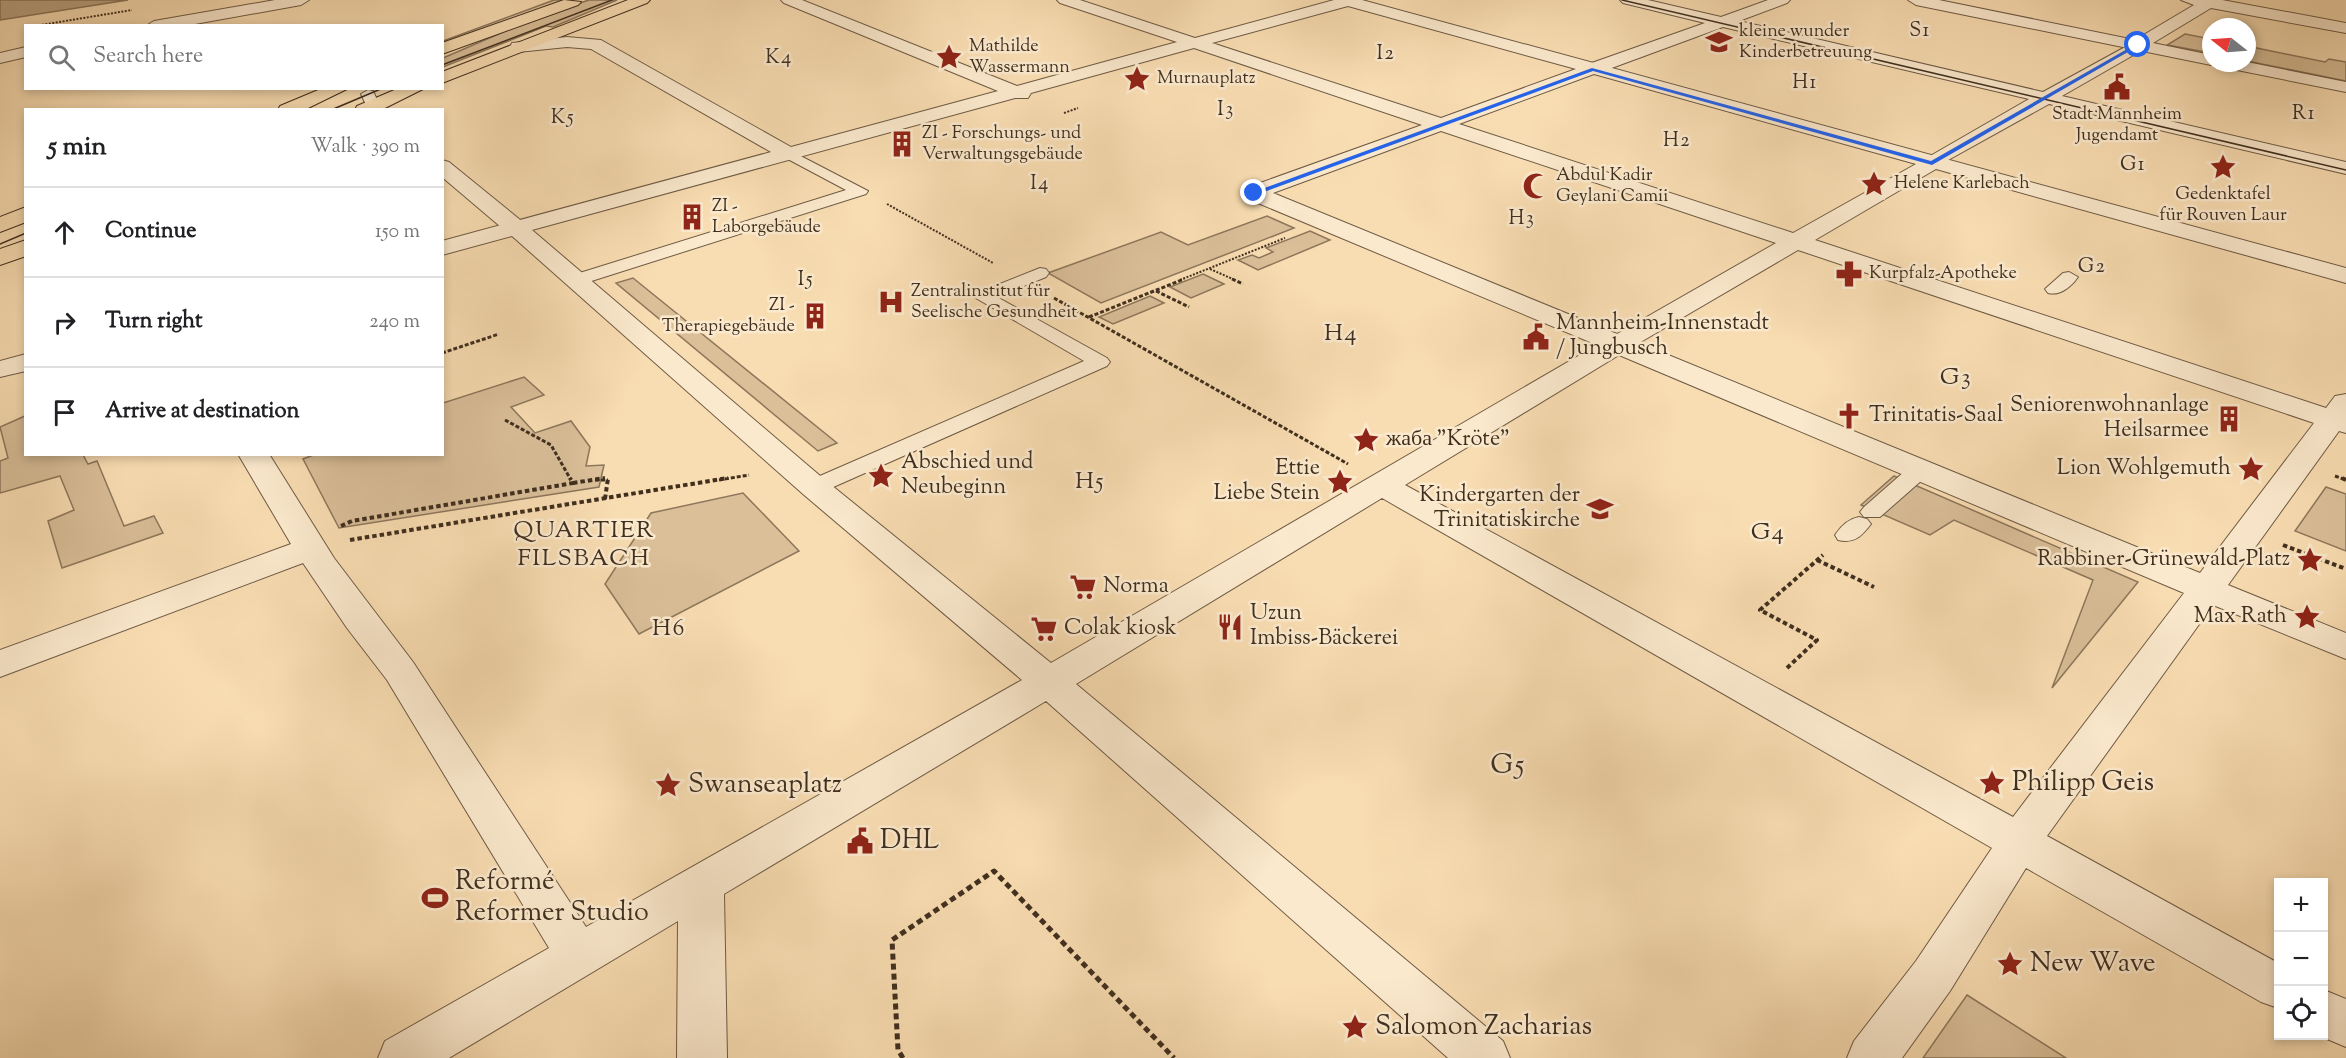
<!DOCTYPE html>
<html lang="en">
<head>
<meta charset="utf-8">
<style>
  :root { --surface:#fff; --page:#f2f2f2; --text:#202124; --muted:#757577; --line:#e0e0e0 }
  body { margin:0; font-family:"Sorts Mill Goudy",serif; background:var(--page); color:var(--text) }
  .controls { position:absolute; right:18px; bottom:18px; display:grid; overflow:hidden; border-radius:0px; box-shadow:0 3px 9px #0003 }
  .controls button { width:54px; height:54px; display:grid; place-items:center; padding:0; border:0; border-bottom:2px solid var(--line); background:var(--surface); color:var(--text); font:30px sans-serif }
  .compass { position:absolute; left:2202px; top:18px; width:54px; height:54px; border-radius:50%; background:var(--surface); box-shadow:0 3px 9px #0003; rotate:287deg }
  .stop { position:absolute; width:18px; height:18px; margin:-14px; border:4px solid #2563eb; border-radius:50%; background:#fff }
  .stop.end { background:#2563eb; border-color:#fff; box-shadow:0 2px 6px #0008 }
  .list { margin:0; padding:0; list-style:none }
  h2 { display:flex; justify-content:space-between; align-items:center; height:78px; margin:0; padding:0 24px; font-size:26px }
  h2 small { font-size:20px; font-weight:400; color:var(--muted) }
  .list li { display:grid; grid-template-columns:39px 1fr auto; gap:18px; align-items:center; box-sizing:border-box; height:90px; padding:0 24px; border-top:2px solid var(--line) }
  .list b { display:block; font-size:22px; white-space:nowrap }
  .list em { font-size:20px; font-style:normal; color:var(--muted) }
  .icon { flex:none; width:33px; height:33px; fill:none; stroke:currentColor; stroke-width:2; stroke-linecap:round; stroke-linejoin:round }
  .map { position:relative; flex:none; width:2346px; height:1058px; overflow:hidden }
  .search { position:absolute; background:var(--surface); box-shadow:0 3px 9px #0003; left:24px; top:24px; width:420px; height:66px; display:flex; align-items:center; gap:15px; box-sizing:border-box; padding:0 21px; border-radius:0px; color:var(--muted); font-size:22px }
  .panel { position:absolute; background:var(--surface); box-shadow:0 3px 9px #0003; left:24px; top:108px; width:420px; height:348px; border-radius:0px }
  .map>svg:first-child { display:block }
</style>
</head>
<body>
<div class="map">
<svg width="2346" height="1058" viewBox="0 0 2346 1058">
  <rect width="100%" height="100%" fill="#f9ddb2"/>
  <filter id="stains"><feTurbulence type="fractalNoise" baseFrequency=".00333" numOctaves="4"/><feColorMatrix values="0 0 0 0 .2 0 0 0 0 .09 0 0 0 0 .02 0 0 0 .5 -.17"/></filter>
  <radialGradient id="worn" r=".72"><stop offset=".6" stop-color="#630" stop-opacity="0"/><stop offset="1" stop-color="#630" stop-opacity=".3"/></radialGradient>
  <g fill="#dabf99" stroke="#8d775c" stroke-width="1.5">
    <path d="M554 0H565L443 44V41Z"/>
    <path d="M589 0H617L553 27 546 26 443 67V58L538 17Z"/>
    <path d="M2185 34 2211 39V53L2167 45Z"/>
    <path d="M2247 46 2325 62 2329 59 2346 62V81L2247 61Z"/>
    <path d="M1267 216 1294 228 1101 303 1048 273 1161 232 1188 245Z"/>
    <path d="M1310 231 1330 240 1258 270 1238 260 1252 255 1259 258 1273 252 1266 248Z"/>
    <path d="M1203 274 1224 284 1191 298 1170 287Z"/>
    <path d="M633 278 837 443 818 451 616 283Z"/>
    <path d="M1150 296 1164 303 1113 324 1099 317Z"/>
    <path d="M524 377 544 395 511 407 535 433 571 421 590 447 586 466 604 465 599 487 339 528 303 459 316 454H442L443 403Z"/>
    <path d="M25 416 26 454 83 455 88 464 97 461 124 526 154 516 163 533 62 568 48 521 74 510 60 476 0 493V461L8 458 0 427Z"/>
    <path d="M1894 476 2138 582 2052 688 2093 580 1954 520 1930 535 1861 505Z"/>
    <path d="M2326 487 2346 494V551L2295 531Z"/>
    <path d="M743 493 799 551 639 634 605 584 651 513Z"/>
    <path d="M1967 995 2066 1058H1923Z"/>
  </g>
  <path fill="#baa280" stroke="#897459" stroke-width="1.5" d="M0 0H128L0 20Z"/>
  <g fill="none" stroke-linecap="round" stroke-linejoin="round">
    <g stroke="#6e5a44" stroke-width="2">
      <g id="service">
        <path d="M368 90 373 91 380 106 378 109H368L361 94Z"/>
        <path d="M789 150 868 191 866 194 582 284H570L567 280 570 276 846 190 784 157 782 154Z"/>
        <path d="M1040 268 1046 269 1049 273 1046 277 997 297 1107 358 1110 362 1107 366 822 492H806L803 487 806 482 1084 361 974 297 977 293Z"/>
        <path d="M2069 272 2078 277C2071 287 2060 296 2048 293L2045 289 2063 273Z"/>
        <path d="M1921 462 1929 464 1932 469 1929 474 1880 517H1864L1860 512 1864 507 1913 464Z"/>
        <path d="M1859 517 1867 519 1871 524C1862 536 1854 544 1838 540L1835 535C1841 526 1848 519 1859 517Z"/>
      </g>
    </g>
    <g stroke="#6e5a44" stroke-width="2">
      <g id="pedestrian">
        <path d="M1620 0H1648L1721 17 1768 0H1790L1787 3 1739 21 2043 92 2138 40 2144 41 2146 45 2144 49 2062 96 2346 162V174L2049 104 1932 169 1925 167 1922 163 1925 159 2029 99 1723 27 1598 73H1586L1583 69 1586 65 1705 23 1623 3Z"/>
        <path d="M442 160 449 162 524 223 527 228 524 233H508L442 177Z"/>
      </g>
    </g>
    <g stroke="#6e5a44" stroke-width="2">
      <g id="minor">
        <path d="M275 0H309L301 5 184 26H146L154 21Z"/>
        <path d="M781 0H802L1017 86 1177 42 1060 3 1057 0H1080L1195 38 1334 0H1362L2346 268V283L1936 169 1815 240 2326 408 2335 396 2346 394V433L2339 431 2228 585 2346 633V659L2213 605 2047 836 2278 963V1008L2261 1002 2026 868 1950 991 1902 1058H1847L1854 1041 1916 961 1992 848 1382 498 1076 684 1503 1041 1510 1058H1448L1046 701 724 894 727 1058H677L678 921 449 1058H378L385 1041 549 948 387 680 347 628 303 563 0 677V650L291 544 238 454H269L334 558 413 662 586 927 1022 680 803 494 512 236 442 255V241L771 152 591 49 567 47 518 52 512 51 510 47 512 43 567 37 601 40 791 147 998 91 784 3ZM1348 6 1576 69 1441 118 1212 43ZM1194 48 1422 125 1246 188 1243 193 1246 198 1597 345 1051 663 825 480 532 230 1015 98H1028L1031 93ZM1594 74 1916 164 1793 233 1459 124ZM1441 131 1776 243 1617 334 1273 193ZM1798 250 2314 423 2200 573 1639 343ZM1619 355 2184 593 2013 817 1405 485Z"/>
        <path d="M1908 0H1939L2135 40 2194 5 2181 0H2222L2346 23V33L2211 8 2153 43 2211 55V63H2218L2211 65 1916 5Z"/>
        <path d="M26 47V57L0 63V53Z"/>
        <path d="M2247 62 2346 82V92L2227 68 2218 63Z"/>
        <path d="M26 354V371L0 377V361Z"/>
        <path d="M2324 990 2346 999V1047L2320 1036H2324Z"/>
      </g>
    </g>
    <g stroke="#402f1f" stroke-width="2">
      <g id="primary">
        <path d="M564 0 581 2 578 5 442 54V43Z"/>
        <path d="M628 0H650L647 3 442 83V72Z"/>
        <path d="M323 88H349L304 110H278L280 106Z"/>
        <path d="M399 88H425L381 110H355L357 106Z"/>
        <path d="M26 207V222L0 232V217Z"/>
        <path d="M26 240V256L0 265V249Z"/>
      </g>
    </g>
    <g stroke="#402f1f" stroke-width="2" stroke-dasharray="2 1.5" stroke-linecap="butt">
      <path d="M35 26 132 10"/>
      <path d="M1064 113 1078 108"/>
      <path d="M887 204 993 263"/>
      <path d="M1210 269 1235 280"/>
      <path d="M1180 280 1285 238"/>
    </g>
    <g stroke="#402f1f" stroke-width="3" stroke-dasharray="4 2" stroke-linecap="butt">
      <path d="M1232 279 1243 284"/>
      <path d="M1156 291 1189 307"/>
      <path d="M1054 298 1348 464"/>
      <path d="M1089 317 1184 279"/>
      <path d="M442 353 499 334"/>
      <path d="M505 420 551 445 571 480"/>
      <path d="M2335 476 2346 480"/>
      <path d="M595 480H608"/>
      <path d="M719 480 749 475"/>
    </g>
    <g stroke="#402f1f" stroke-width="4" stroke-dasharray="4.5 3" stroke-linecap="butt">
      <path d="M2342 478 2346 480"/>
      <path d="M573 483 605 478"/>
      <path d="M605 499 608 478"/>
      <path d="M341 526 352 521 573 483 570 478"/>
      <path d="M350 540 728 478"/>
      <path d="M2283 545 2346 569"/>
      <path d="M1817 560 1874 587"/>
      <path d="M1787 668 1817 640 1760 610 1823 555"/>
    </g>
    <path stroke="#402f1f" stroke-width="5" stroke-dasharray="6 4" stroke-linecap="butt" d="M903 1058 898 1050 892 940 994 871 1174 1058"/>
    <use href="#service" fill="#fbe9cd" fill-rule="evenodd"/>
    <use href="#pedestrian" fill="#fbe9cd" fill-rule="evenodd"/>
    <use href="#minor" fill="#fbe9cd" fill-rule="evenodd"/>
    <use href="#primary" fill="#f9ddb2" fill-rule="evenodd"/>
    <g stroke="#402f1f" stroke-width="1.5">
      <path d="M1622 0 2346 170"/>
      <path d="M442 65 612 0"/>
      <path d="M331 110 383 88"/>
      <path d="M0 244 26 233"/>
    </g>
  </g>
  <path fill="#2563eb" d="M2136 44 2140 45 1932 165 1593 71 1256 195 1251 193 1592 68 1931 161Z"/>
  <defs>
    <g id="school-bare" transform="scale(2.07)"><path d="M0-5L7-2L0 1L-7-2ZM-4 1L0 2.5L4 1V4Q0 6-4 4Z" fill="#8f2418" stroke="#fbe9cd" stroke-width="2.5" paint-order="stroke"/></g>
    <g id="sight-bare" transform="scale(2.07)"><path d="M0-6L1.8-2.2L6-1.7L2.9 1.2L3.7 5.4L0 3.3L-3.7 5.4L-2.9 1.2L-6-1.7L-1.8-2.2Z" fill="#8f2418" stroke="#fbe9cd" stroke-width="2.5" paint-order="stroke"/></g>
    <g id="civic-bare" transform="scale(2.07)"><path d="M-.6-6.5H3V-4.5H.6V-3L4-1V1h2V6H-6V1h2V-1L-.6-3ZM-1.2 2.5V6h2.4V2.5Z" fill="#8f2418" stroke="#fbe9cd" stroke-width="2.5" paint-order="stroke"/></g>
    <g id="building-bare" transform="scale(2.07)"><path d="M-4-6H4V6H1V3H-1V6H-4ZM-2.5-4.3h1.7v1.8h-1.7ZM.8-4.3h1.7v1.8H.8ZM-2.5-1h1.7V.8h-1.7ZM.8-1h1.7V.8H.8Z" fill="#8f2418" stroke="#fbe9cd" stroke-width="2.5" paint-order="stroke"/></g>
    <g id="mosque-bare" transform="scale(2.07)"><path d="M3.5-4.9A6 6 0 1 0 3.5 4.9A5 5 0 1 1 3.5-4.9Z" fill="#8f2418" stroke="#fbe9cd" stroke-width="2.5" paint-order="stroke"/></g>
    <g id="pharmacy-bare" transform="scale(2.07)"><path d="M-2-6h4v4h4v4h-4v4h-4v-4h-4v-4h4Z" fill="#8f2418" stroke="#fbe9cd" stroke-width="2.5" paint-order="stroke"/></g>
    <g id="hospital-bare" transform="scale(2.07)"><path d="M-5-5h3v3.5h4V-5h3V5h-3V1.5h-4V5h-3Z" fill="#8f2418" stroke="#fbe9cd" stroke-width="2.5" paint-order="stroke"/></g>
    <g id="church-bare" transform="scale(2.07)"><path d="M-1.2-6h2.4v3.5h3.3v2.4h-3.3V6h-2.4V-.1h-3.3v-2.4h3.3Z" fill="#8f2418" stroke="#fbe9cd" stroke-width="2.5" paint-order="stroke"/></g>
    <g id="supermarket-bare" transform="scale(2.07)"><path d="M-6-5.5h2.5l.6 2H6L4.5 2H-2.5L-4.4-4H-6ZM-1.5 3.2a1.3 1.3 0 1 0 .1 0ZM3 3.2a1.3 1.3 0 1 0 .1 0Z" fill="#8f2418" stroke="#fbe9cd" stroke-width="2.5" paint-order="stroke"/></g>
    <g id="restaurant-bare" transform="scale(2.07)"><path d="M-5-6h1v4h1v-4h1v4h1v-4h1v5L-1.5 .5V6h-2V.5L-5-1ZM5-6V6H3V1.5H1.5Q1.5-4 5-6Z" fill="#8f2418" stroke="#fbe9cd" stroke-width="2.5" paint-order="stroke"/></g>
    <g id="stadium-bare" transform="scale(2.07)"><path d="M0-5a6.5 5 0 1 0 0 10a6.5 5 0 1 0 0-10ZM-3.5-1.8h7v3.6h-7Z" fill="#8f2418" stroke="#fbe9cd" stroke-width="2.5" paint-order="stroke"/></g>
  </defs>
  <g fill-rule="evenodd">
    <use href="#school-bare" x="1719" y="42"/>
    <use href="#sight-bare" x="949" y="57"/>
    <use href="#sight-bare" x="1137" y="79"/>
    <use href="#civic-bare" x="2117" y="87"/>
    <use href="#building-bare" x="902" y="144"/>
    <use href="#sight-bare" x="2223" y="167"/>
    <use href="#sight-bare" x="1874" y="184"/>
    <use href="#mosque-bare" x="1536" y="186"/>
    <use href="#building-bare" x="692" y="217"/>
    <use href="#pharmacy-bare" x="1849" y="274"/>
    <use href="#hospital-bare" x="891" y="302"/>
    <use href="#building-bare" x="815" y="316"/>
    <use href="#civic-bare" x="1536" y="337"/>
    <use href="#church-bare" x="1849" y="416"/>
    <use href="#building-bare" x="2229" y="419"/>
    <use href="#sight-bare" x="1366" y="440"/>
    <use href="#sight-bare" x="2251" y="469"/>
    <use href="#sight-bare" x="881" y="476"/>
    <use href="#sight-bare" x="1340" y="482"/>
    <use href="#school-bare" x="1600" y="509"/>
    <use href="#sight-bare" x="2310" y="560"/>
    <use href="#supermarket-bare" x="1083" y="587"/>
    <use href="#sight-bare" x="2307" y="617"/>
    <use href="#restaurant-bare" x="1230" y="627"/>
    <use href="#supermarket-bare" x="1044" y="629"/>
    <use href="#sight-bare" x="1992" y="783"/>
    <use href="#sight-bare" x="668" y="785"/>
    <use href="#civic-bare" x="860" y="841"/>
    <use href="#stadium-bare" x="435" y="898"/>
    <use href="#sight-bare" x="2010" y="964"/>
    <use href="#sight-bare" x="1355" y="1027"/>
  </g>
  <g text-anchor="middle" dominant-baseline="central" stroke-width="5" stroke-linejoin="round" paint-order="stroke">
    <g font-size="18" fill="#402f1f" stroke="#fbe9cd" text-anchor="start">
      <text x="1739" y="32">kleine wunder<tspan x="1739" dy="21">Kinderbetreuung</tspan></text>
      <text x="969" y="47">Mathilde<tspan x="969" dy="21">Wassermann</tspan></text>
      <text x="1157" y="79">Murnauplatz</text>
      <text x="2117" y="115" text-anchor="middle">Stadt Mannheim<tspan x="2117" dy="21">Jugendamt</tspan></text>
      <text x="922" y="134">ZI - Forschungs- und<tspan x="922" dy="21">Verwaltungsgebäude</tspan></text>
      <text x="1556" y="176">Abdul Kadir<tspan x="1556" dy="21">Geylani Camii</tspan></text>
      <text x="1894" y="184">Helene Karlebach</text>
      <text x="2223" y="195" text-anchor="middle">Gedenktafel<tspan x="2223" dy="21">für Rouven Laur</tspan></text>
      <text x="712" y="207">ZI -<tspan x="712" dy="21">Laborgebäude</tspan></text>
      <text x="1869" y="274">Kurpfalz-Apotheke</text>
      <text x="911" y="292">Zentralinstitut für<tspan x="911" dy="21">Seelische Gesundheit</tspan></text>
      <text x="795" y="306" text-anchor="end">ZI -<tspan x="795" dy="21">Therapiegebäude</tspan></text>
    </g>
    <g font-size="20" letter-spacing="1.5" fill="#402f1f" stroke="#fbe9cd">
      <text x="1920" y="31">S1</text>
      <text x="1386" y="54">I2</text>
      <text x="779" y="58">K4</text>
      <text x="1805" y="83">H1</text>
      <text x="1226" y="110">I3</text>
      <text x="2304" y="114">R1</text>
      <text x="563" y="118">K5</text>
      <text x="1677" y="141">H2</text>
      <text x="2133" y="165">G1</text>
      <text x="1040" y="184">I4</text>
      <text x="1522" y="219">H3</text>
      <text x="2092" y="267">G2</text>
      <text x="806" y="280">I5</text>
    </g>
    <g font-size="22" fill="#402f1f" stroke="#fbe9cd" text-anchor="start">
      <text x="1556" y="324">Mannheim-Innenstadt<tspan x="1556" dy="25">/ Jungbusch</tspan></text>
      <text x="2209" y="406" text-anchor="end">Seniorenwohnanlage<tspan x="2209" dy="25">Heilsarmee</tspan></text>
      <text x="1869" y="416">Trinitatis-Saal</text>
      <text x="1386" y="440">жаба "Kröte"</text>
      <text x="901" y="463">Abschied und<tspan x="901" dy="25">Neubeginn</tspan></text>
      <text x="1320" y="469" text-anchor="end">Ettie<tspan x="1320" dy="25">Liebe Stein</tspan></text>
      <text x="2231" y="469" text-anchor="end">Lion Wohlgemuth</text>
      <text x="1580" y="496" text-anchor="end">Kindergarten der<tspan x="1580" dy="25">Trinitatiskirche</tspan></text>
      <text x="2290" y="560" text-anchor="end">Rabbiner-Grünewald-Platz</text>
      <text x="1103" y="587">Norma</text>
      <text x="1250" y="614">Uzun<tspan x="1250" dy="25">Imbiss-Bäckerei</tspan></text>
      <text x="2287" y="617" text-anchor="end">Max Rath</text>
      <text x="1064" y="629">Colak kiosk</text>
    </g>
    <g font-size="24" letter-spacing="1.5" fill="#402f1f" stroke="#fbe9cd">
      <text x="1341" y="334">H4</text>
      <text x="1956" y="378">G3</text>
      <text x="1090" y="482">H5</text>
      <text x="584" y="531">QUARTIER<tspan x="584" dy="28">FILSBACH</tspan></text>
      <text x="1768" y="533">G4</text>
      <text x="669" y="629">H6</text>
    </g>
    <g font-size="27" fill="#402f1f" stroke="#fbe9cd" text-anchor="start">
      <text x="2012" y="783">Philipp Geis</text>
      <text x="688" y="785">Swanseaplatz</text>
      <text x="880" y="841">DHL</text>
      <text x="455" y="882">Reformé<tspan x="455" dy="31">Reformer Studio</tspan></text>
      <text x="2030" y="964">New Wave</text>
      <text x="1375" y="1027">Salomon Zacharias</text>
    </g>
    <g font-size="28" letter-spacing="1.5" fill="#402f1f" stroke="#fbe9cd">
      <text x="1508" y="766">G5</text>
    </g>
  </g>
  <rect width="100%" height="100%" filter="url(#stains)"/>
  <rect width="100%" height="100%" fill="url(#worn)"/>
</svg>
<div class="controls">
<button>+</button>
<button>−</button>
<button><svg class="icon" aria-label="locate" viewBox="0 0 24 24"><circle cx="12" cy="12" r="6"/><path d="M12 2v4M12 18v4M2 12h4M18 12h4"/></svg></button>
</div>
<svg class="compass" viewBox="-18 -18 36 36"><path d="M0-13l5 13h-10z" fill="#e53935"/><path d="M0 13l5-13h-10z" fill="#757577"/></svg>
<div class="stop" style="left:2138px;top:45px"></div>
<div class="stop end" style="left:1254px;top:193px"></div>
<div class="search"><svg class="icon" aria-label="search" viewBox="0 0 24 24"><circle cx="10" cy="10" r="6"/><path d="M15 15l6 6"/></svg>Search here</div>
<section class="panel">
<h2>5 min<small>Walk · 390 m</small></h2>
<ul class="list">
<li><svg class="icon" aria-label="ahead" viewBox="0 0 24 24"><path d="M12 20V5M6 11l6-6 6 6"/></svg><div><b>Continue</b></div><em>150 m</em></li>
<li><svg class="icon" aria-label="right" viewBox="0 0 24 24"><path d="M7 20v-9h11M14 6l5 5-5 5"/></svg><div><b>Turn right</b></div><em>240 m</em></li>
<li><svg class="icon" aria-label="arrive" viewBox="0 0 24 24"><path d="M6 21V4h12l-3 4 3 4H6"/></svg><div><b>Arrive at destination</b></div></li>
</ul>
</section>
</div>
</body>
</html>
